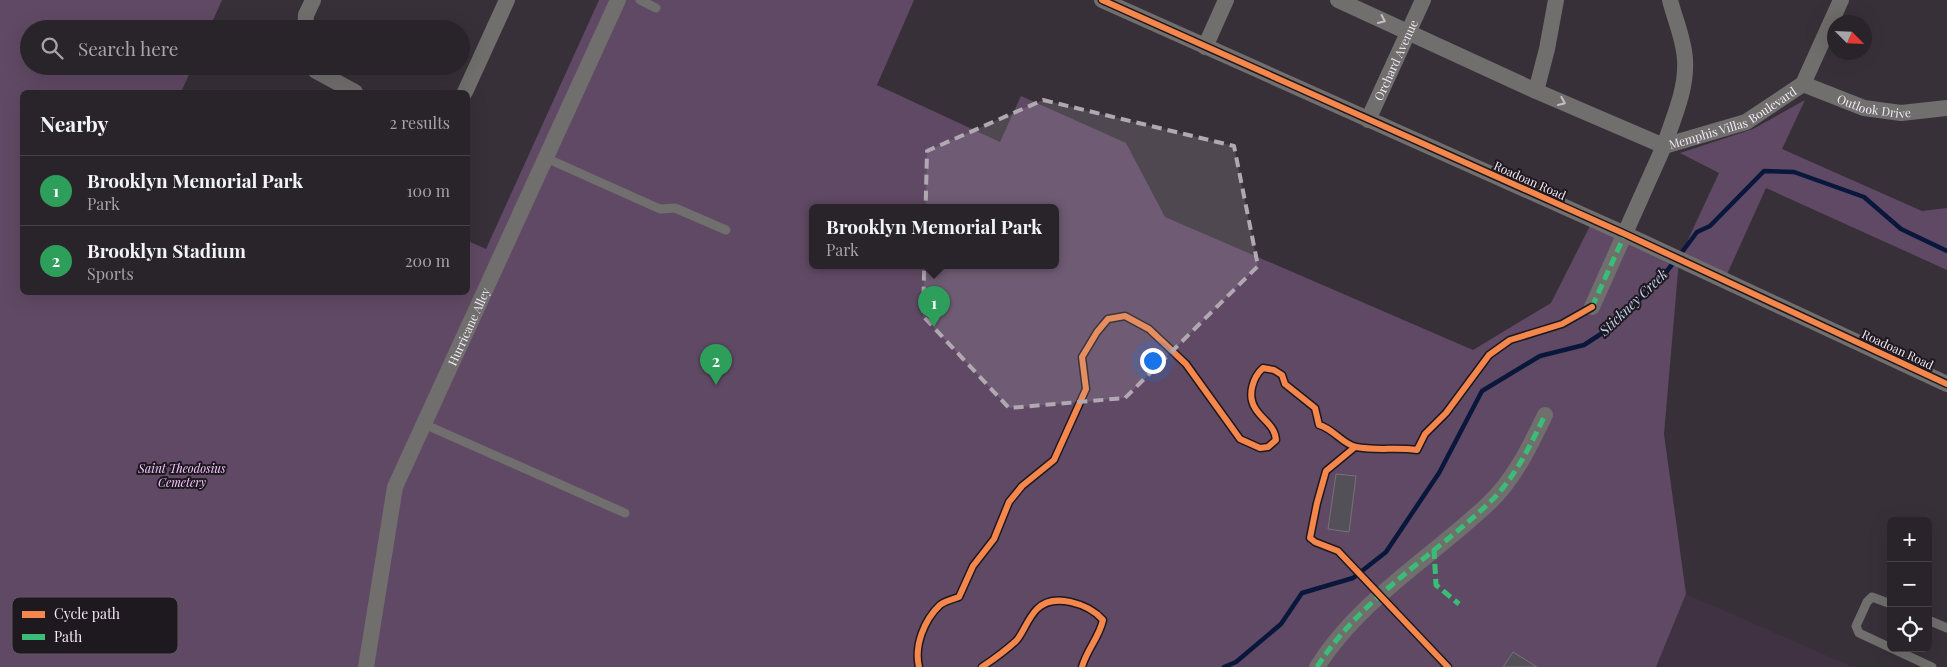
<!DOCTYPE html>
<html lang="en">
<head>
<meta charset="utf-8">
<style>
  :root { --surface:#29242a; --page:#353036; --text:#f1f3f6; --muted:#a5a4a8; --line:#454147; --accent:#db2777 }
  body { margin:0; font-family:"Playfair Display",serif; background:var(--page); color:var(--text) }
  .controls { position:absolute; right:15px; bottom:15px; display:grid; overflow:hidden; border-radius:8px; box-shadow:0 5px 20px #0002 }
  .controls button { width:45px; height:45px; display:grid; place-items:center; padding:0; border:0; border-bottom:1px solid var(--line); background:var(--surface); color:var(--text); font:25px sans-serif }
  .compass { position:absolute; left:1827px; top:15px; width:45px; height:45px; border-radius:50%; background:var(--surface); box-shadow:0 5px 20px #0002; rotate:114deg }
  .you { position:absolute; left:1152px; top:360px; width:18px; height:18px; margin:-12px; border:4px solid #fff; border-radius:50%; background:#1a73e8; box-shadow:0 0 0 8px #1a73e833 }
  .badge { display:grid; place-items:center; width:32px; height:32px; border-radius:50%; background:var(--accent); color:#fff; font-size:16px; font-weight:700 }
  .pin { position:absolute; translate:-50% -41px; filter:drop-shadow(0 1px 2px #0008) }
  .pin::after { content:''; position:absolute; top:26px; width:18px; height:15px; background:inherit; clip-path:polygon(0 0,100% 0,50% 100%) }
  .popup { position:absolute; left:809px; top:204px; width:250px; height:65px; box-sizing:border-box; display:grid; place-content:center; border-radius:8px; background:var(--surface); filter:drop-shadow(0 1px 4px #0005); font-size:16px; white-space:nowrap; color:var(--muted) }
  .popup b { font-size:19px; color:var(--text) }
  .popup::after { content:''; position:absolute; left:50%; top:100%; margin-left:-10px; border:10px solid transparent; border-top-color:var(--surface) }
  .list { margin:0; padding:0; list-style:none }
  h2 { display:flex; justify-content:space-between; align-items:center; height:65px; margin:0; padding:0 20px; font-size:21px }
  h2 small { font-size:16px; font-weight:400; color:var(--muted) }
  .list li { display:grid; grid-template-columns:32px 1fr auto; gap:15px; align-items:center; box-sizing:border-box; height:70px; padding:0 20px; border-top:1px solid var(--line) }
  .list b { display:block; font-size:19px; white-space:nowrap }
  .list p { margin:0; font-size:16px; white-space:nowrap; color:var(--muted) }
  .list em { font-size:16px; font-style:normal; color:var(--muted) }
  .icon { flex:none; width:28px; height:28px; fill:none; stroke:currentColor; stroke-width:2; stroke-linecap:round; stroke-linejoin:round }
  .map { position:relative; flex:none; width:1947px; height:667px; overflow:hidden }
  .search { position:absolute; background:var(--surface); box-shadow:0 5px 20px #0002; left:20px; top:20px; width:450px; height:55px; display:flex; align-items:center; gap:12px; box-sizing:border-box; padding:0 18px; border-radius:28px; color:var(--muted); font-size:19px }
  .panel { position:absolute; background:var(--surface); box-shadow:0 5px 20px #0002; left:20px; top:90px; width:450px; height:205px; border-radius:8px }
  .map>svg:first-child { display:block }
</style>
</head>
<body>
<div class="map">
<svg width="1947" height="667" viewBox="0 0 1947 667">
  <rect width="100%" height="100%" fill="#373038"/>
  <path fill="#403143" d="M1686 594 1853 667H1656Z"/>
  <path fill="#604964" fill-rule="evenodd" d="M0 0H222L209 29H29V66H193L181 92H22V292H468V241L486 249 599 0H914L877 85 1000 142 1021 96 1126 143 1165 217 1473 350 1551 303 1593 220 1679 259 1719 173 1680 153 1753 129 1805 100 1782 149 1922 211 1947 208V270L1766 188 1724 281 1679 260 1664 434 1686 594 1656 667H0ZM813 208H1055V266H813Z"/>
  <g fill="none" stroke-linecap="round" stroke-linejoin="round">
    <g stroke="#09173d" stroke-width="4.5">
      <path d="M1679 256 1697 232 1710 226 1764 171 1794 172 1864 197 1901 229 1947 251"/>
      <path d="M1224 667 1236 662 1281 624 1302 593 1353 578 1386 552 1439 473 1482 391 1540 356 1584 345 1607 330 1659 281 1674 262"/>
    </g>
  </g>
  <g fill="#545058" stroke="#757279">
    <path d="M1336 474 1356 476 1349 532 1328 529Z"/>
    <path d="M1513 652 1537 667H1503Z"/>
  </g>
  <g fill="none" stroke-linecap="round" stroke-linejoin="round">
    <g stroke="#716e6e" stroke-width="9">
      <path d="M640 0 656 8"/>
      <path d="M546 158 660 209 675 208 726 230"/>
      <path d="M424 424 625 513"/>
      <path d="M1891 604 1872 597 1867 602 1856 626 1859 633 1932 667"/>
      <path d="M1928 620 1947 628"/>
    </g>
    <g stroke="#716e6e" stroke-width="16">
      <path d="M1102 0 1625 234 1947 384"/>
      <path d="M1338 0 1536 91 1664 146C1673 119 1687 89 1685 60 1684 39 1675 20 1670 0"/>
      <path d="M305 29 306 15 313 0"/>
      <path d="M1205 47 1226 0"/>
      <path d="M313 66 316 71 355 92"/>
      <path id="s1" d="M1803 84 1864 108 1901 113 1947 108"/>
      <path d="M1536 91 1547 49 1556 0"/>
      <path d="M465 92 507 0"/>
      <path id="s2" d="M1368 120 1423 0"/>
      <path id="s3" d="M1592 307 1664 146 1746 122 1803 84 1841 0"/>
      <path id="s4" d="M366 667 395 487 618 0"/>
      <path d="M1317 667C1360 599 1431 558 1488 504 1514 480 1530 446 1545 415"/>
    </g>
    <g stroke="#3abd76" stroke-width="5" stroke-dasharray="10 5" stroke-linecap="butt">
      <path d="M1592 307 1625 234"/>
      <path d="M1434 549 1436 585 1459 604"/>
      <path d="M1317 667C1360 599 1431 558 1488 504 1514 480 1530 446 1545 415"/>
    </g>
    <g stroke="#1e181f" stroke-width="9">
      <g id="cycleway">
        <path d="M1102 0 1625 234 1947 384"/>
        <path d="M1355 447 1326 471 1317 503 1310 538 1315 542 1338 551 1448 667"/>
        <path d="M919 667C914 646 924 620 940 605 945 601 953 599 959 597L973 566 994 539 1009 502 1022 486 1054 460 1086 389 1082 357 1097 332 1108 319 1125 316 1149 329 1186 364 1240 439 1260 448 1268 447 1276 440C1275 425 1262 420 1255 408 1247 395 1253 377 1263 368L1274 370 1282 375 1285 384 1315 408 1319 425C1334 429 1342 444 1356 447 1376 451 1397 447 1417 450L1425 434 1446 413 1489 355 1510 340 1562 324 1592 307"/>
        <path d="M982 667C994 659 1005 651 1016 641 1023 634 1027 619 1037 609 1054 592 1089 604 1103 620 1099 638 1087 649 1082 667"/>
      </g>
    </g>
    <use href="#cycleway" stroke="#f5874c" stroke-width="6"/>
  </g>
  <defs><path id="oneway-chevron" d="M-2-3.5L2.5 0L-2 3.5" fill="none" stroke-width="1.6" stroke-linecap="round" stroke-linejoin="round" transform="scale(1.25)"/></defs>
  <g stroke="#c5bfc5">
    <use href="#oneway-chevron" transform="translate(1382 20) rotate(25)"/>
    <use href="#oneway-chevron" transform="translate(1562 102) rotate(23)"/>
  </g>
  <path fill="#b1a9b2" fill-opacity="0.2" stroke="#b1a9b2" stroke-width="4" stroke-dasharray="10 6" stroke-linejoin="round" d="M1043 100 1234 146 1258 266 1125 398 1009 408 923 316 927 151Z"/>
  <g text-anchor="middle" dominant-baseline="central" stroke-width="4" stroke-linejoin="round" paint-order="stroke">
    <g font-size="12" fill="#f2eaf4" stroke="#1e181f">
      <text stroke="none"><textPath href="#s2" startOffset="66">Orchard Avenue</textPath></text>
      <text stroke="none"><textPath href="#s1" startOffset="75">Outlook Drive</textPath></text>
      <text stroke="none"><textPath href="#s3" startOffset="251">Memphis Villas Boulevard</textPath></text>
      <text transform="translate(1530 180) rotate(24)">Roadoan Road</text>
      <text stroke="none"><textPath href="#s4" startOffset="359">Hurricane Alley</textPath></text>
      <text transform="translate(1898 349) rotate(25)">Roadoan Road</text>
    </g>
    <g font-size="12" font-style="italic" fill="#f5c6ff" stroke="#1e181f">
      <text x="182" y="468">Saint Theodosius<tspan x="182" dy="14">Cemetery</tspan></text>
    </g>
    <g font-size="14" font-style="italic" fill="#c4d4f2" stroke="#1e181f">
      <text transform="translate(1633 302) rotate(-44)">Stickney Creek</text>
    </g>
  </g>
  <rect x="12" y="597" width="166" height="57" rx="8" fill="#1e181f" stroke="#5e575f" stroke-width="1"/>
  <rect x="22" y="611" width="23" height="7" fill="#f5874c"/>
  <rect x="22" y="634" width="23" height="6" fill="#3abd76"/>
  <g font-size="14" fill="#f2eaf4">
    <text x="54" y="619">Cycle path</text>
    <text x="54" y="642">Path</text>
  </g>
</svg>
<div class="controls">
<button>+</button>
<button>−</button>
<button><svg class="icon" aria-label="locate" viewBox="0 0 24 24"><circle cx="12" cy="12" r="6"/><path d="M12 2v4M12 18v4M2 12h4M18 12h4"/></svg></button>
</div>
<svg class="compass" viewBox="-18 -18 36 36"><path d="M0-13l5 13h-10z" fill="#e53935"/><path d="M0 13l5-13h-10z" fill="#a5a4a8"/></svg>
<div class="you"></div>
<div class="pin badge" style="left:934px;top:327px;background:#2e9e5b">1</div>
<div class="popup"><b>Brooklyn Memorial Park</b>Park</div>
<div class="pin badge" style="left:716px;top:385px;background:#2e9e5b">2</div>
<div class="search"><svg class="icon" aria-label="search" viewBox="0 0 24 24"><circle cx="10" cy="10" r="6"/><path d="M15 15l6 6"/></svg>Search here</div>
<section class="panel">
<h2>Nearby<small>2 results</small></h2>
<ul class="list">
<li><span class="badge" style="background:#2e9e5b">1</span><div><b>Brooklyn Memorial Park</b><p>Park</p></div><em>100 m</em></li>
<li><span class="badge" style="background:#2e9e5b">2</span><div><b>Brooklyn Stadium</b><p>Sports</p></div><em>200 m</em></li>
</ul>
</section>
</div>
</body>
</html>
